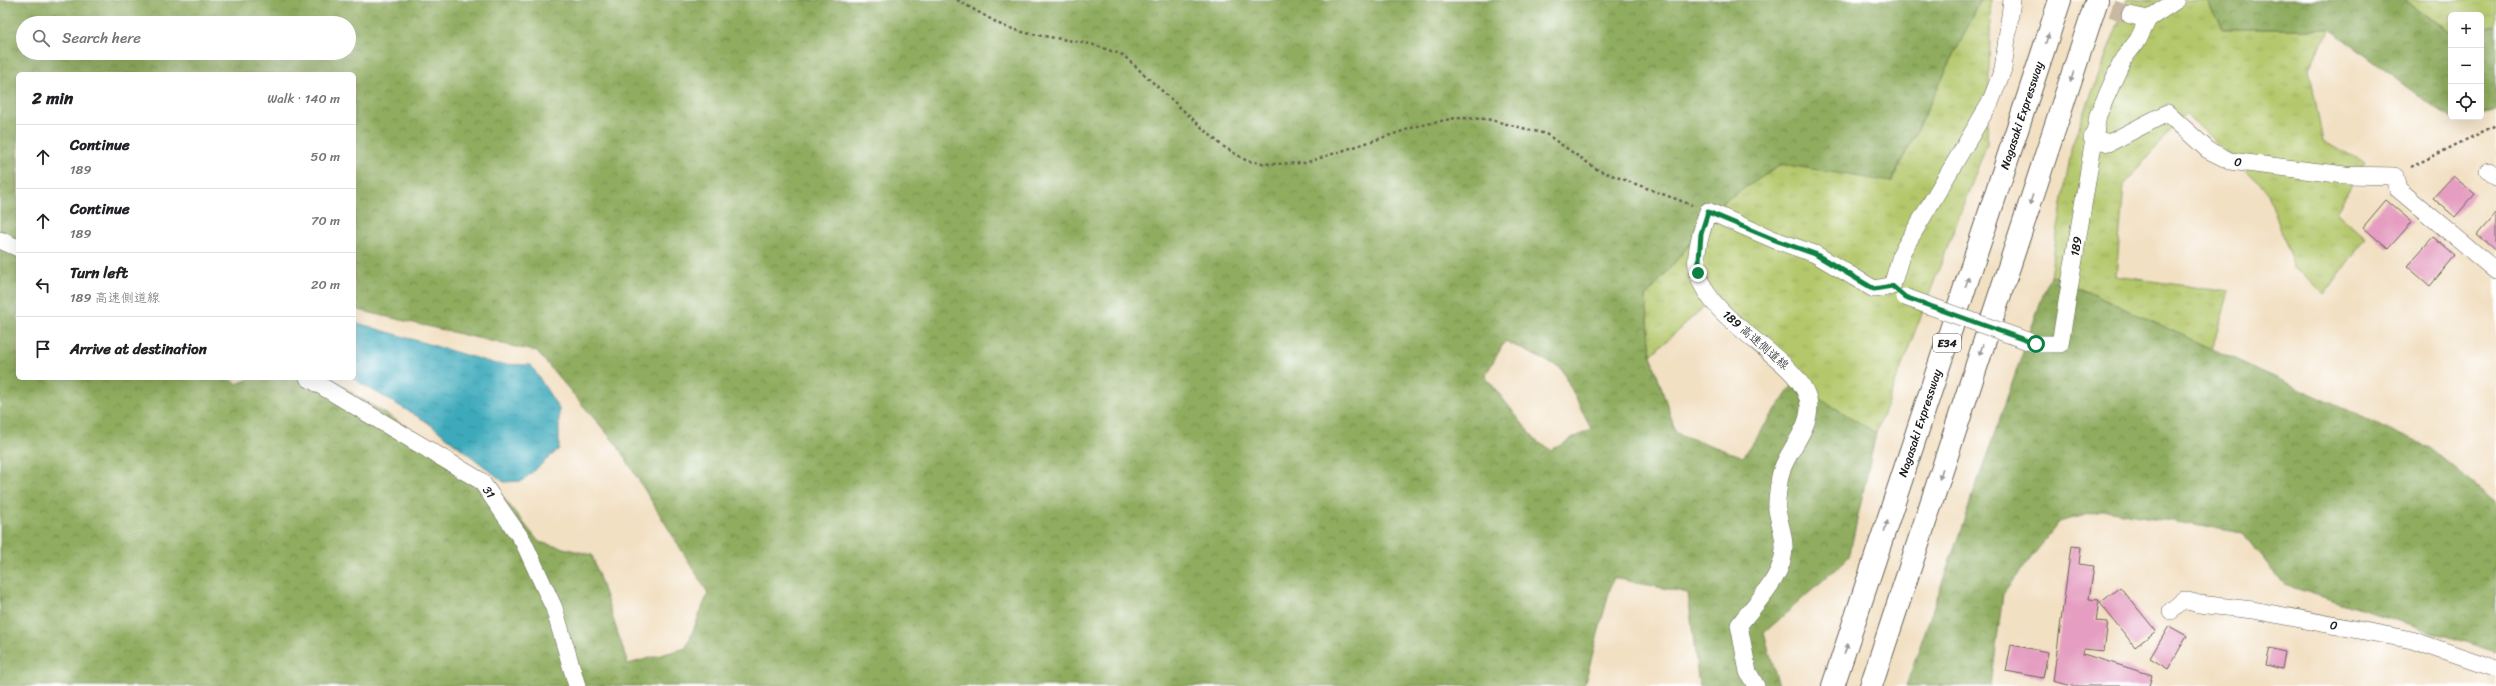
<!DOCTYPE html>
<html lang="en">
<head>
<meta charset="utf-8">
<style>
  :root { --surface:#fff; --page:#f6f6f6; --text:#202124; --muted:#757577; --line:#e0e0e0 }
  body { margin:0; font-family:Sriracha,"Klee One",sans-serif; background:var(--page); color:var(--text) }
  .controls { position:absolute; right:12px; top:12px; display:grid; overflow:hidden; border-radius:6px; box-shadow:0 4px 16px #0002 }
  .controls button { width:36px; height:36px; display:grid; place-items:center; padding:0; border:0; border-bottom:1px solid var(--line); background:var(--surface); color:var(--text); font:20px sans-serif }
  .stop { position:absolute; width:12px; height:12px; margin:-9px; border:3px solid #0b8043; border-radius:50%; background:#fff }
  .stop.end { background:#0b8043; border-color:#fff; box-shadow:0 1px 4px #0008 }
  .list { margin:0; padding:0; list-style:none }
  h2 { display:flex; justify-content:space-between; align-items:center; height:52px; margin:0; padding:0 16px; font-size:17px }
  h2 small { font-size:13px; font-weight:400; color:var(--muted) }
  .list li { display:grid; grid-template-columns:26px 1fr auto; gap:12px; align-items:center; box-sizing:border-box; height:64px; padding:0 16px; border-top:1px solid var(--line) }
  .list b { display:block; font-size:15px; white-space:nowrap }
  .list p { margin:0; font-size:13px; white-space:nowrap; color:var(--muted) }
  .list em { font-size:13px; font-style:normal; color:var(--muted) }
  .icon { flex:none; width:22px; height:22px; fill:none; stroke:currentColor; stroke-width:2; stroke-linecap:round; stroke-linejoin:round }
  .map { position:relative; flex:none; width:2496px; height:686px; overflow:hidden }
  .search { position:absolute; background:var(--surface); box-shadow:0 4px 16px #0002; left:16px; top:16px; width:340px; height:44px; display:flex; align-items:center; gap:10px; box-sizing:border-box; padding:0 14px; border-radius:22px; color:var(--muted); font-size:15px }
  .panel { position:absolute; background:var(--surface); box-shadow:0 4px 16px #0002; left:16px; top:72px; width:340px; height:308px; border-radius:6px }
  .map>svg:first-child { display:block }
</style>
</head>
<body>
<div class="map">
<svg width="2496" height="686" viewBox="0 0 2496 686">
  <defs>
    <pattern id="grass-tufts" width="24" height="20" patternUnits="userSpaceOnUse"><rect width="24" height="20" fill="#b4c76a"/><path d="M3 7l-1-3M5 7V3M7 7l1-3M15 17l-1-3M17 17v-4M19 17l1-3" fill="none" stroke="#9aaa5b"/></pattern>
    <pattern id="forest-crowns" width="20" height="18" patternUnits="userSpaceOnUse"><rect width="20" height="18" fill="#8fac5e"/><path d="M2 6a3 3 0 1 1 6 0M12 15a3 3 0 1 1 6 0" fill="none" stroke="#748b4d"/></pattern>
    <pattern id="water-ripples" width="26" height="14" patternUnits="userSpaceOnUse"><rect width="26" height="14" fill="#3caabb"/><path d="M2 4q2-2 4 0t4 0M15 11q2-2 4 0t4 0" fill="none" stroke="#328a97"/></pattern>
  </defs>
  <rect width="100%" height="100%" fill="#fff"/>
  <filter id="ink" filterUnits="userSpaceOnUse"><feTurbulence type="fractalNoise" baseFrequency=".025" numOctaves="2"/><feDisplacementMap in="SourceGraphic" scale="8" xChannelSelector="R" yChannelSelector="G"/><feConvolveMatrix kernelMatrix="1 2 1 2 8 2 1 2 1" color-interpolation-filters="sRGB"/></filter>
  <filter id="wash" filterUnits="userSpaceOnUse"><feTurbulence type="fractalNoise" baseFrequency=".012" numOctaves="4" result="noise"/><feDisplacementMap in="SourceGraphic" scale="16" xChannelSelector="R" yChannelSelector="G"/><feGaussianBlur stdDeviation="0.9" result="paint"/><feColorMatrix in="noise" values="0 0 0 0 0 0 0 0 0 0 0 0 0 0 0 0 0 1.4 0 .05"/><feComposite in="paint" operator="in"/></filter>
  <g filter="url(#wash)">
    <rect width="100%" height="100%" fill="#f2e0c3"/>
    <g fill="url(#grass-tufts)" stroke="#687243">
      <path d="M1981 0H1991L1987 144 1876 433 1794 383 1706 305 1651 355 1646 297 1726 200 1782 164 1892 181Z"/>
      <path d="M2127 0H2207L2222 29H2330L2309 68 2323 142 2365 162 2336 212 2365 238 2325 294 2294 267 2267 191 2185 113 2124 185 2116 276 2229 292 2212 349 2050 275 2072 145Z"/>
      <path d="M2404 0H2496V26L2481 29V15H2451V33Z"/>
    </g>
    <g fill="url(#forest-crowns)" stroke="#56643d" fill-rule="evenodd">
      <path d="M0 0H1981L1891 182 1782 164 1726 200 1646 297 1651 355 1676 433 1743 457 1794 383 1876 433 1849 557 1764 633 1779 686H1699L1688 593 1613 578 1584 686H0ZM23 23H349V53H23ZM18 74H354V309L537 352 617 445 708 593 686 648 628 664 592 555 539 542 486 476 328 378H251L237 384 228 378H18ZM1505 341 1561 368 1591 429 1551 450 1536 441 1485 376Z"/>
      <path d="M2207 0H2404L2451 33V117H2465L2452 120 2330 29H2222Z"/>
      <path d="M2496 26V110L2481 114V29Z"/>
      <path d="M2050 275 2430 448 2496 503V652L2285 585 2242 533 2105 510 2059 522 2003 594 1991 686H1906Z"/>
    </g>
    <path fill="url(#water-ripples)" stroke="#2c636c" d="M354 322 496 364 531 365 559 409V449L522 481 504 482 427 422 352 378H354Z"/>
    <g id="blocks">
      <g fill="#e59ec1">
        <path d="M2453 176 2475 194 2455 217 2433 198Z"/>
        <path d="M2386 200 2412 222 2388 249 2363 227Z"/>
        <path d="M2496 213V251L2477 235Z"/>
        <path d="M2433 237 2455 256 2430 286 2407 266Z"/>
        <path d="M2071 546 2081 547 2079 564 2094 566 2089 599 2099 600 2096 621 2108 622 2104 651 2084 649 2083 654 2152 675 2149 686H2072L2053 681Z"/>
        <path d="M2120 587 2156 631 2135 647 2100 603Z"/>
        <path d="M2169 626 2187 636 2168 669 2150 658Z"/>
        <path d="M2011 645 2048 652 2043 678 2006 671Z"/>
        <path d="M2270 648 2285 652 2282 669 2266 665Z"/>
      </g>
    </g>
  </g>
  <g filter="url(#ink)">
    <use href="#blocks" fill-opacity="0" stroke="#676156" stroke-width="1"/>
    <g fill="none" stroke-linecap="round" stroke-linejoin="round">
      <path stroke="#c7b9a2" stroke-width="17" stroke-dasharray="17 8" stroke-linecap="butt" d="M2088 0 2130 15"/>
      <g stroke="#676156" stroke-width="18">
        <g id="street">
          <path d="M2130 15 2148 19"/>
          <path d="M2148 19 2177 0"/>
          <path id="s1" d="M2092 138 2109 143 2167 113 2208 150 2230 161 2345 175 2395 176 2398 189 2496 271"/>
          <path d="M2489 171 2496 177"/>
          <path d="M0 240 18 248"/>
          <path d="M1892 286 1902 252 1990 103 2003 69 2012 0"/>
          <path id="s2" d="M2036 344H2060L2098 115 2123 59 2138 40 2148 19"/>
          <path id="s3" d="M308 378 481 481 523 541 554 608 577 686"/>
          <path id="s4" d="M2171 611 2184 600 2199 604 2253 610 2412 640 2496 669"/>
          <path d="M1756 686 1748 672 1739 625C1755 603 1785 576 1784 546 1784 534 1779 522 1777 510 1776 502 1778 492 1779 483 1781 456 1808 435 1809 408 1811 363 1712 327 1698 274 1693 254 1702 230 1708 211L1775 240 1815 254 1874 289 1892 286"/>
        </g>
      </g>
      <g stroke="#676156" stroke-width="24">
        <g id="highway">
          <path id="s5" d="M1833 686 2060 0"/>
          <path d="M1871 686 2097 0"/>
        </g>
      </g>
      <g stroke="#676156" stroke-width="2.5" stroke-dasharray="3 3" stroke-linecap="butt">
        <path d="M957 0 1003 26 1026 33 1091 44 1123 55 1221 145 1247 161 1270 164 1305 163 1418 126 1455 118 1487 119 1546 134 1598 170 1692 205"/>
        <path d="M2411 167 2496 125"/>
      </g>
      <use href="#street" stroke="#fff" stroke-width="17"/>
      <use href="#highway" stroke="#fff" stroke-width="22"/>
      <g stroke="#676156" stroke-width="18" stroke-linecap="butt">
        <path id="street-bridge" d="M1905 297 2036 344"/>
      </g>
      <use href="#street-bridge" stroke="#fff" stroke-width="17"/>
    </g>
    <defs><path id="oneway-solid" d="M-6-.8H1V-3.2L6.5 0L1 3.2V.8H-6Z"/></defs>
    <g fill="#999">
      <use href="#oneway-solid" transform="translate(2047 39) rotate(-72)"/>
      <use href="#oneway-solid" transform="translate(2072 77) rotate(108)"/>
      <use href="#oneway-solid" transform="translate(2031 200) rotate(108)"/>
      <use href="#oneway-solid" transform="translate(1967 282) rotate(-72)"/>
      <use href="#oneway-solid" transform="translate(1981 350) rotate(108)"/>
      <use href="#oneway-solid" transform="translate(1941 474) rotate(108)"/>
      <use href="#oneway-solid" transform="translate(1886 526) rotate(-72)"/>
      <use href="#oneway-solid" transform="translate(1846 649) rotate(-72)"/>
    </g>
  </g>
  <g fill="none" stroke-linecap="round" stroke-linejoin="round" filter="url(#ink)">
    <path stroke="#0b8043" stroke-width="5" d="M1698 273 1701 234 1708 212 1775 240 1815 254 1874 289 1892 286 1905 297 2036 344"/>
  </g>
  <g text-anchor="middle" dominant-baseline="central" stroke-width="3.5" stroke-linejoin="round" paint-order="stroke">
    <rect fill="#fff" stroke="#606060" stroke-width="1" x="1933" y="334" width="28" height="18" rx="3"/>
    <g font-size="11" font-weight="bold" fill="#1c1c1c">
      <text x="1947" y="343">E34</text>
    </g>
    <g font-size="12" fill="#1c1c1c" stroke="#fff">
      <text stroke="none"><textPath href="#s5" startOffset="601">Nagasaki Expressway</textPath></text>
      <text stroke="none"><textPath href="#s1" startOffset="171">0</textPath></text>
      <text stroke="none"><textPath href="#s2" startOffset="123">189</textPath></text>
      <text transform="translate(1756 340) rotate(41)">189 高速側道線</text>
      <text stroke="none"><textPath href="#s5" startOffset="277">Nagasaki Expressway</textPath></text>
      <text stroke="none"><textPath href="#s3" startOffset="215">31</textPath></text>
      <text stroke="none"><textPath href="#s4" startOffset="169">0</textPath></text>
    </g>
  </g>
</svg>
<div class="controls">
<button>+</button>
<button>−</button>
<button><svg class="icon" aria-label="locate" viewBox="0 0 24 24"><circle cx="12" cy="12" r="6"/><path d="M12 2v4M12 18v4M2 12h4M18 12h4"/></svg></button>
</div>
<div class="stop" style="left:2036px;top:344px"></div>
<div class="stop end" style="left:1698px;top:273px"></div>
<div class="search"><svg class="icon" aria-label="search" viewBox="0 0 24 24"><circle cx="10" cy="10" r="6"/><path d="M15 15l6 6"/></svg>Search here</div>
<section class="panel">
<h2>2 min<small>Walk · 140 m</small></h2>
<ul class="list">
<li><svg class="icon" aria-label="ahead" viewBox="0 0 24 24"><path d="M12 20V5M6 11l6-6 6 6"/></svg><div><b>Continue</b><p>189</p></div><em>50 m</em></li>
<li><svg class="icon" aria-label="ahead" viewBox="0 0 24 24"><path d="M12 20V5M6 11l6-6 6 6"/></svg><div><b>Continue</b><p>189</p></div><em>70 m</em></li>
<li><svg class="icon" aria-label="left" viewBox="0 0 24 24"><path d="M17 20v-9H6M10 6l-5 5 5 5"/></svg><div><b>Turn left</b><p>189 高速側道線</p></div><em>20 m</em></li>
<li><svg class="icon" aria-label="arrive" viewBox="0 0 24 24"><path d="M6 21V4h12l-3 4 3 4H6"/></svg><div><b>Arrive at destination</b></div></li>
</ul>
</section>
</div>
</body>
</html>
